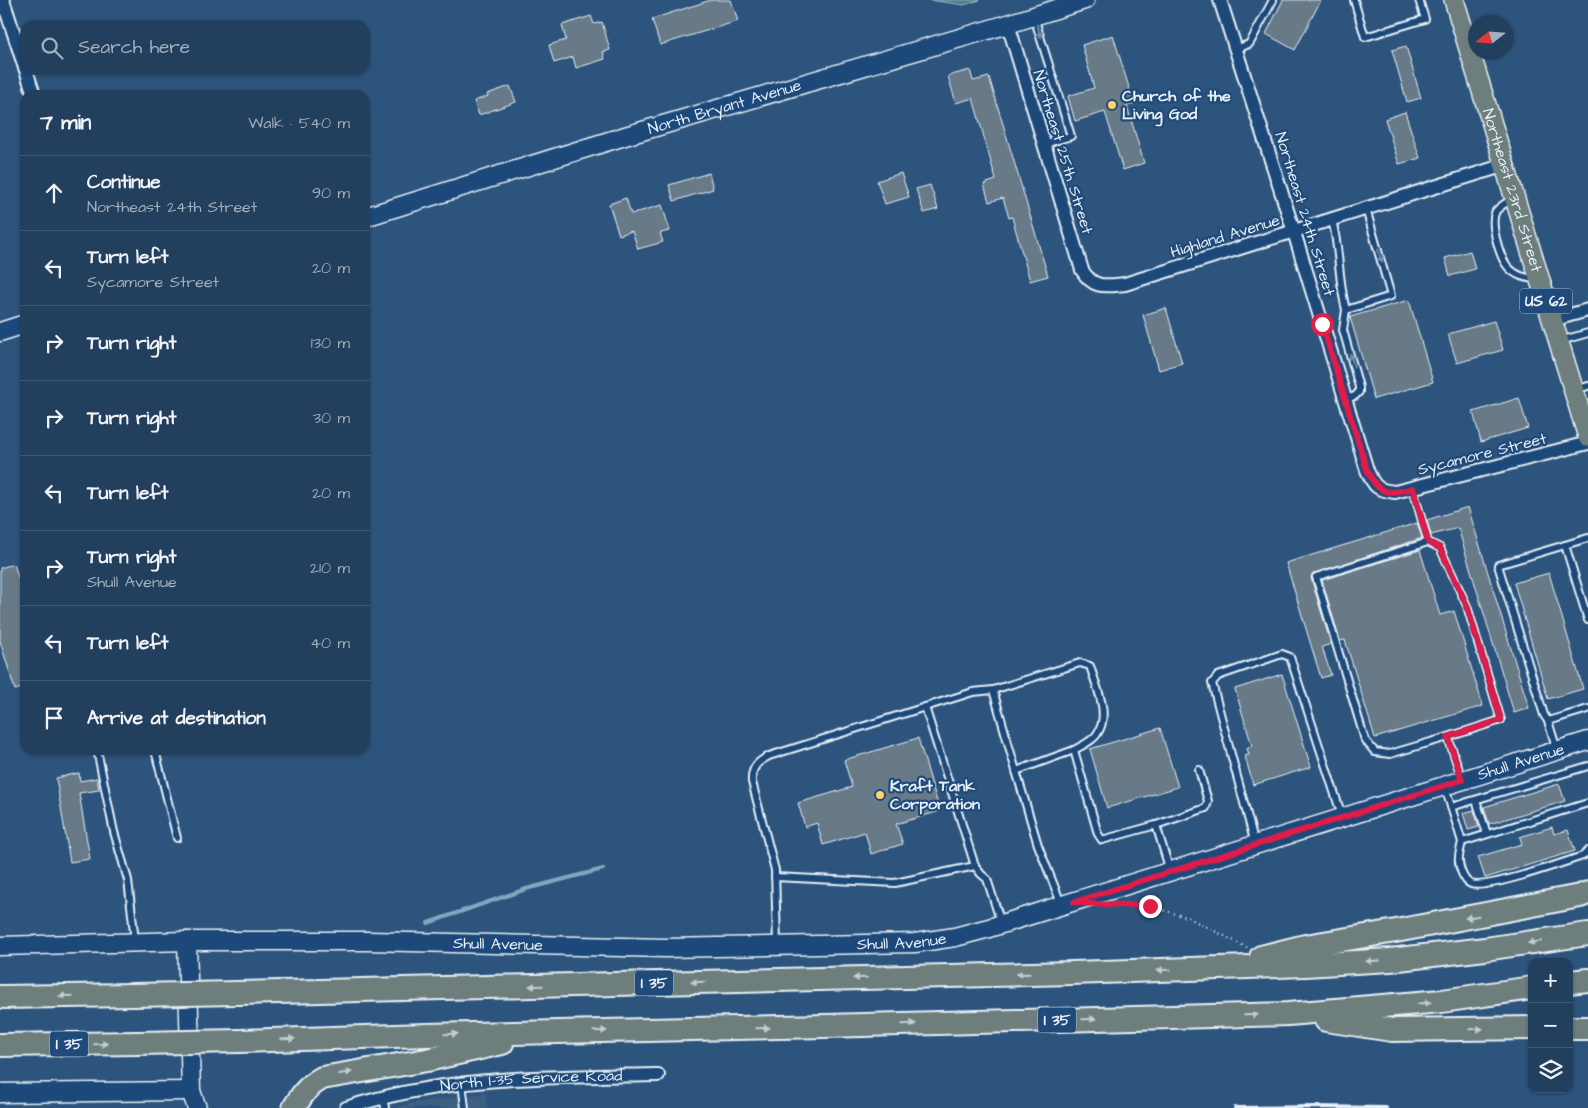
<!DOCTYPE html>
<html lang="en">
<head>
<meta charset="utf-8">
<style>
  :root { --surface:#223f5e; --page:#2e4a67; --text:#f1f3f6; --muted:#a2afbc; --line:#3f5873 }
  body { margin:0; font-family:"Architects Daughter",sans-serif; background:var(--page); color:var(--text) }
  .controls { position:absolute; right:15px; bottom:15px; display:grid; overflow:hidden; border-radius:10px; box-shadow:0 1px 4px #0004 }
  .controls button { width:45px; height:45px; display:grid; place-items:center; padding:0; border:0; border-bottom:1px solid var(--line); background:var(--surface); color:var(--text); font:25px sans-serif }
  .compass { position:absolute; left:1468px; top:15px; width:45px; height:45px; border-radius:50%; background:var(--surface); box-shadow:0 1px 4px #0004; rotate:253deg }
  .stop { position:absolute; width:15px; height:15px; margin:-11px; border:4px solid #e11d48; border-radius:50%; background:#fff }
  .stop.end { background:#e11d48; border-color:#fff; box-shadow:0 1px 5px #0008 }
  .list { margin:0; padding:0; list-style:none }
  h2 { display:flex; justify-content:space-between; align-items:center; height:65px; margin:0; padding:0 20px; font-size:21px }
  h2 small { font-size:16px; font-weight:400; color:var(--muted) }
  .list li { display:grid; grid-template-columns:32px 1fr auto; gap:15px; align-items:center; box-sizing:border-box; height:75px; padding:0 20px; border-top:1px solid var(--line) }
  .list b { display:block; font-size:19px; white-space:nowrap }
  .list p { margin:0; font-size:16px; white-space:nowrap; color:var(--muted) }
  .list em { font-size:16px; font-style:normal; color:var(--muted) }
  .icon { flex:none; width:28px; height:28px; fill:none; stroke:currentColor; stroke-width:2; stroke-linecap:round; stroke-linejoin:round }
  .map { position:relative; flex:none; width:1588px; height:1108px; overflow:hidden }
  .search { position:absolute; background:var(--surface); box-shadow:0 1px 4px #0004; left:20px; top:20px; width:350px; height:55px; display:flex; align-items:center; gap:12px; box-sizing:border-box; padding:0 18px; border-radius:15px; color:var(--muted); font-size:19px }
  .panel { position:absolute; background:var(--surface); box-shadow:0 1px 4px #0004; left:20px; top:90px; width:350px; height:665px; border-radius:15px }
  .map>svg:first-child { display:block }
</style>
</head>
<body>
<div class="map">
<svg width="1588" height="1108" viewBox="0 0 1588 1108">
  <rect width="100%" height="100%" fill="#2d547d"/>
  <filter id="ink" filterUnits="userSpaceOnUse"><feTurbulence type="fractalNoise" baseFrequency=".02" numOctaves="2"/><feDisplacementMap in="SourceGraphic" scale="10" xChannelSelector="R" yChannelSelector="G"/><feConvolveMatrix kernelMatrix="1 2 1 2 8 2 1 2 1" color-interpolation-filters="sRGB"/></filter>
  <g filter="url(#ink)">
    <path fill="#3e5f80" d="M486 1093 487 1108H396L413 1103Z"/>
    <path fill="#477d8b" stroke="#98b7c2" d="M929 0H980L964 5Z"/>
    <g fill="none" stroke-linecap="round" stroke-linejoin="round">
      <path stroke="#82a7bf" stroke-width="4" d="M428 923 526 889 603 869"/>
    </g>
    <g fill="#677a88" stroke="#e8f1f8">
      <path d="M711 0H731L738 21 660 45 652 19Z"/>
      <path d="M1283 0H1321L1295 50 1266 34Z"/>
      <path d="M591 16 594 24 602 22 610 50 603 52 605 59 576 68 573 57 554 63 549 45 566 40 562 25Z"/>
      <path d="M1113 35 1134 104 1127 106 1144 163 1123 170 1105 112 1075 121 1068 96 1094 88 1082 45Z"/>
      <path d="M1406 46 1421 98 1407 102 1392 50Z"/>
      <path d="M970 70 973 81 989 77 1048 276 1030 281 1012 217 1009 218 1003 198 989 202 984 184 996 180 973 98 956 103 948 76Z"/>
      <path d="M510 86 516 102 479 115 474 101 488 96 487 94Z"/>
      <path d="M1405 112 1420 158 1399 164 1385 119Z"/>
      <path d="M709 173 713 189 674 201 669 185Z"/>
      <path d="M901 173 909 197 885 204 877 181Z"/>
      <path d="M930 185 938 209 924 213 916 189Z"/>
      <path d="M626 198 631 214 662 205 670 231 660 233 663 242 638 249 632 231 619 235 609 204Z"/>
      <path d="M1470 251 1475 269 1450 276 1445 258Z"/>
      <path d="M1409 300 1433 382 1374 399 1350 317Z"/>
      <path d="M1166 308 1182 363 1159 370 1143 315Z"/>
      <path d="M1494 321 1503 350 1457 363 1448 334Z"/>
      <path d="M1519 398 1528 428 1481 442 1473 412Z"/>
      <path d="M1468 507 1529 708 1514 713 1458 528 1431 535 1427 520Z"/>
      <path d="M1417 523 1422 538 1312 574 1311 578 1331 644 1322 647 1331 675 1321 678 1286 563Z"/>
      <path d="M1420 550 1440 615 1454 611 1483 706 1375 738 1345 640 1340 641 1322 580Z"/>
      <path d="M14 564 25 599V687L15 690 0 641V568Z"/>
      <path d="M1549 573 1583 689 1548 699 1514 583Z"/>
      <path d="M1282 674 1311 767 1253 785 1245 756 1249 755 1247 748 1252 746 1235 689Z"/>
      <path d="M1160 728 1178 787 1107 808 1090 749Z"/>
      <path d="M918 738 940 811 896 824 903 844 871 854 865 832 823 845 817 823 805 827 798 803 852 787 844 760Z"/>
      <path d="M79 773 80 781 97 778 99 790 79 793 90 859 70 862 56 778Z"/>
      <path d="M1559 784 1565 801 1489 824 1484 807Z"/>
      <path d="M1474 810 1479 827 1468 830 1463 813Z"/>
      <path d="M1552 827 1554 834 1568 830 1575 851 1485 878 1478 857 1522 844 1520 837Z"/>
    </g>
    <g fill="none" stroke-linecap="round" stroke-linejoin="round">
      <g stroke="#e8f1f8" stroke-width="10">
        <g id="lane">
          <path d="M1354 0 1365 37 1425 19 1419 0"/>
          <path d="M1034 17 1071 136 1044 144"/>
          <path d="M1236 49 1249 44 1251 41 1273 0"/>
          <path d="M1512 199C1506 203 1500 206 1496 211 1489 223 1500 258 1508 267 1516 276 1525 278 1536 279"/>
          <path d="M1332 220C1340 250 1338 280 1346 310L1391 296 1366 209"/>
          <path d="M1560 341 1588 333"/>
          <path d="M1575 390 1588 386"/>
          <path d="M1345 399 1355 396 1359 392V387L1343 330 1346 310"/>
          <path d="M1413 489 1428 542"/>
          <path d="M1565 545 1588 538"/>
          <path d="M993 690 1080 663 1090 666C1096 686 1111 715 1097 734 1093 741 1081 746 1074 750"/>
          <path d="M925 707 975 866 981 874 987 879 1001 923"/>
          <path d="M1548 721 1588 709"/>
          <path d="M1448 737 1501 720 1467 606 1440 548 1428 542 1316 577 1365 740 1375 752 1390 754 1448 737 1462 779"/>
          <path d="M97 750 114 832 128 880 135 941"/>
          <path d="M155 750 177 838"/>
          <path d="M1557 750 1548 721 1544 715 1498 565 1565 545 1588 620"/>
          <path d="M1445 787 1462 842 1588 803"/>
          <path d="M1476 800 1487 834"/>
          <path d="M1451 807 1588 766"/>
          <path d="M1156 825 1206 808 1208 801 1199 770"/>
          <path d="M1462 842C1461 847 1459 853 1459 857 1458 865 1463 881 1471 884 1486 890 1564 862 1583 856L1588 851"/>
          <path d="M1255 844 1212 683 1218 676 1282 654 1290 657 1342 816"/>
          <path d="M775 877 895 883 975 866"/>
          <path d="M1061 903 1038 845 1016 771 1074 750 1098 834 1102 840 1156 825 1170 871"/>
          <path d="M777 945 775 870 752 782C751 768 757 762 769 756L973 692 993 690 1016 771"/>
          <path d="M462 1083 465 1108"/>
          <path d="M383 1097 385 1108"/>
        </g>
      </g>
      <g stroke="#e8f1f8" stroke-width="16">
        <g id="street">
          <path d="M3 0 25 68"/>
          <path d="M1220 0 1294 232 1367 470C1374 487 1377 490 1395 492L1588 443"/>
          <path d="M1008 24 1082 270C1093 289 1105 286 1125 284L1505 165"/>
          <path d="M26 70 34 95"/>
          <path d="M1552 320 1588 310"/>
          <path id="s1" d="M346 1108C447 1075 554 1077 658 1075"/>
        </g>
      </g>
      <g stroke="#e8f1f8" stroke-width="21">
        <g id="secondary">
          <path id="s2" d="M365 217 625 136 1008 24 1085 0"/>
          <path d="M0 332 25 324"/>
          <path d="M187 941 191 1091 197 1108"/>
          <path id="s3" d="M0 946 187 941H368L666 948 915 943 955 937 989 928 1588 741"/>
          <path d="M0 1093 191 1091"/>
        </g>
      </g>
      <g stroke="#e8f1f8" stroke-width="22">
        <g id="primary">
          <path id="s4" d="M1454 0 1588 437"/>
        </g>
      </g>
      <g stroke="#e8f1f8" stroke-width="26">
        <g id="highway">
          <path d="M1261 957 1305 946 1396 931 1580 896 1588 893"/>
          <path d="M1569 982 1588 980"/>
          <path d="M237 993 1072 973 1305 965 1390 960 1485 949 1588 934"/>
          <path d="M0 997 132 995"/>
          <path d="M1326 1020 1392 1030 1532 1028"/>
          <path d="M1569 1028H1588"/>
          <path d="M240 1041 426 1035 825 1026 1288 1014 1442 1001 1532 988"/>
          <path d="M0 1045 138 1043"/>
          <path d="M294 1108C302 1094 308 1086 322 1078L427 1060 502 1043"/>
        </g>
      </g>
      <path stroke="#e8f1f8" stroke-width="2.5" stroke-dasharray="1 4" stroke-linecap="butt" d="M1120 904 1150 906 1189 918 1248 948"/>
      <use href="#lane" stroke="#1f4a7a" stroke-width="6"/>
      <use href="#street" stroke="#1f4a7a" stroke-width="12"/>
      <use href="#secondary" stroke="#1f4a7a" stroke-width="18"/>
      <use href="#primary" stroke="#6d7e7c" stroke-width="19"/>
      <use href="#highway" stroke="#6d7e7c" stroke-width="22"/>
      <path stroke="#e8f1f8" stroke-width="4" d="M1235 1108 1314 1107 1386 1108"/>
      <g stroke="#e8f1f8" stroke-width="26" stroke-linecap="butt">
        <g id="highway-bridge">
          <path d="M132 995 237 993"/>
          <path d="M138 1043 240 1041"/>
        </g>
      </g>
      <use href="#highway-bridge" stroke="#6d7e7c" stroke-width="22"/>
    </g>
    <defs><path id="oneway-solid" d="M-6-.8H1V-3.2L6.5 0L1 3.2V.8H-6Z" transform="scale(1.25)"/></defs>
    <g fill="#6f8dac">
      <use href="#oneway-solid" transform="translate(1039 31) rotate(73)"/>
      <use href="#oneway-solid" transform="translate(1380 256) rotate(74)"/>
      <use href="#oneway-solid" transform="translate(1352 360) rotate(-106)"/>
    </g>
    <g fill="#c3ced3">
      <use href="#oneway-solid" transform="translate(1472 917) rotate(169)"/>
      <use href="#oneway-solid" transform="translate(1535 942) rotate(172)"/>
      <use href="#oneway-solid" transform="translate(1373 961) rotate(176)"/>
      <use href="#oneway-solid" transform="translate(1164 970) rotate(178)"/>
      <use href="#oneway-solid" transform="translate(1023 974) rotate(179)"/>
      <use href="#oneway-solid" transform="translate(860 978) rotate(179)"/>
      <use href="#oneway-solid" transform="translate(698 982) rotate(179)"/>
      <use href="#oneway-solid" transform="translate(536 986) rotate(179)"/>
      <use href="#oneway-solid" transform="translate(66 996) rotate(179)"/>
      <use href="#oneway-solid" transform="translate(1424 1003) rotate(-5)"/>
      <use href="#oneway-solid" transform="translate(1251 1015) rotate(-2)"/>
      <use href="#oneway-solid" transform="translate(1089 1019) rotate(-2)"/>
      <use href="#oneway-solid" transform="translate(909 1024) rotate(-2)"/>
      <use href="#oneway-solid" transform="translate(763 1028) rotate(-1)"/>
      <use href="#oneway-solid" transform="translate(1476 1029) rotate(-1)"/>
      <use href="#oneway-solid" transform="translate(600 1031) rotate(-1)"/>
      <use href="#oneway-solid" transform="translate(451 1034) rotate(-1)"/>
      <use href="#oneway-solid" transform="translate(288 1039) rotate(-2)"/>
      <use href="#oneway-solid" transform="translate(101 1044) rotate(-1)"/>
      <use href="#oneway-solid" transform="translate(345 1073) rotate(-9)"/>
    </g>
  </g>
  <g fill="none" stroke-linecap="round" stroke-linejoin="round" filter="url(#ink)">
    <path stroke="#e11d48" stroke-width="6" d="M1150 906C1125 904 1099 906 1074 902L1462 780 1448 737 1501 720 1467 606 1440 548 1428 542 1413 488C1387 494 1379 496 1367 470L1322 324"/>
  </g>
  <g fill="#ffd166" stroke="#1f4a7a" stroke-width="2">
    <circle cx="1112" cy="105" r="5"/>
    <circle cx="880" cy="795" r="5"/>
  </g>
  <g text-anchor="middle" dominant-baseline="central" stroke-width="4.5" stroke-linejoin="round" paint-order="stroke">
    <g fill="#1f4a7a" stroke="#acbfd2" stroke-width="1">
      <rect x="1520" y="288.5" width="52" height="25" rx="4"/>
      <rect x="635" y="970.5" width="38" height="25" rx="4"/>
      <rect x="1038" y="1007.5" width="38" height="25" rx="4"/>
      <rect x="50" y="1031.5" width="38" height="25" rx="4"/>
    </g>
    <g font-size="15" font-weight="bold" fill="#e8f1f8">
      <text x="1546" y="301">US 62</text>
      <text x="654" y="983">I 35</text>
      <text x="1057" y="1020">I 35</text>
      <text x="69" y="1044">I 35</text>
    </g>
    <g font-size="16" font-weight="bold" fill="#e8f1f8" stroke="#1f4a7a" text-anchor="start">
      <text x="1122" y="96">Church of the<tspan x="1122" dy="18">Living God</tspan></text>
      <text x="890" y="786">Kraft Tank<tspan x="890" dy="18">Corporation</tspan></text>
    </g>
    <g font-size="16" fill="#e8f1f8" stroke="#1f4a7a">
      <text stroke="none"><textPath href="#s2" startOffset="376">North Bryant Avenue</textPath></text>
      <text transform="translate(1063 152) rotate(73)">Northeast 25th Street</text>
      <text stroke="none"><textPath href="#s4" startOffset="199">Northeast 23rd Street</textPath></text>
      <text transform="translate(1305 214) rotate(73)">Northeast 24th Street</text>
      <text transform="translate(1225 236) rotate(-17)">Highland Avenue</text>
      <text transform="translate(1482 454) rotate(-14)">Sycamore Street</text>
      <text stroke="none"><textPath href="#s3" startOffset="1548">Shull Avenue</textPath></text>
      <text stroke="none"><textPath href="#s3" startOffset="902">Shull Avenue</textPath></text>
      <text stroke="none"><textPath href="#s3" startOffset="498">Shull Avenue</textPath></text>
      <text stroke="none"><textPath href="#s1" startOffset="188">North I-35 Service Road</textPath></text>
    </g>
  </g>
</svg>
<div class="controls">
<button>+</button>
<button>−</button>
<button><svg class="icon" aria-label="layers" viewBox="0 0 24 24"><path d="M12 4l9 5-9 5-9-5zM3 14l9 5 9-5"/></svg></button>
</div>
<svg class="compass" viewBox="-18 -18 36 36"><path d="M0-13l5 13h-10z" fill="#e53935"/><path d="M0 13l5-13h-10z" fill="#a2afbc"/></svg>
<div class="stop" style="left:1322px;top:324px"></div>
<div class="stop end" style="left:1150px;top:906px"></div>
<div class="search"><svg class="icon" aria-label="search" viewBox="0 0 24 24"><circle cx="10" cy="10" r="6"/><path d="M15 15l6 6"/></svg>Search here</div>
<section class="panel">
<h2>7 min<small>Walk · 540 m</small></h2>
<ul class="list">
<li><svg class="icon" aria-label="ahead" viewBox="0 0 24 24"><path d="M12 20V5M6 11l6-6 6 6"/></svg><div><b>Continue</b><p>Northeast 24th Street</p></div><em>90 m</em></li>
<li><svg class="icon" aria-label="left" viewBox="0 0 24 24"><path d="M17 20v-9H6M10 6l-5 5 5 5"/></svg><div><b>Turn left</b><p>Sycamore Street</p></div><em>20 m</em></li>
<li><svg class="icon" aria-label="right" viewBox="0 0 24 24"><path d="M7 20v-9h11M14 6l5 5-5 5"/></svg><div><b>Turn right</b></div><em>130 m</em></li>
<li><svg class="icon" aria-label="right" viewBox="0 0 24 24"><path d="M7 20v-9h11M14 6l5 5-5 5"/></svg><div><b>Turn right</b></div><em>30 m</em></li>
<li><svg class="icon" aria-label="left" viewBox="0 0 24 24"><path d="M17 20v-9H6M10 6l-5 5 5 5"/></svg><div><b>Turn left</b></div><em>20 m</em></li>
<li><svg class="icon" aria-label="right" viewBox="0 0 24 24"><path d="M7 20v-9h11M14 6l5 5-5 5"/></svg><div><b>Turn right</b><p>Shull Avenue</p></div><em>210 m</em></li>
<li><svg class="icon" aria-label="left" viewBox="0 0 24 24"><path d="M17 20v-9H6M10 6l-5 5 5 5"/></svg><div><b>Turn left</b></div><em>40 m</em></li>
<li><svg class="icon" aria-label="arrive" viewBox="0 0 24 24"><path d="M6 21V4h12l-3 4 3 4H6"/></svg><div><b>Arrive at destination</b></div></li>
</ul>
</section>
</div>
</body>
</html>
